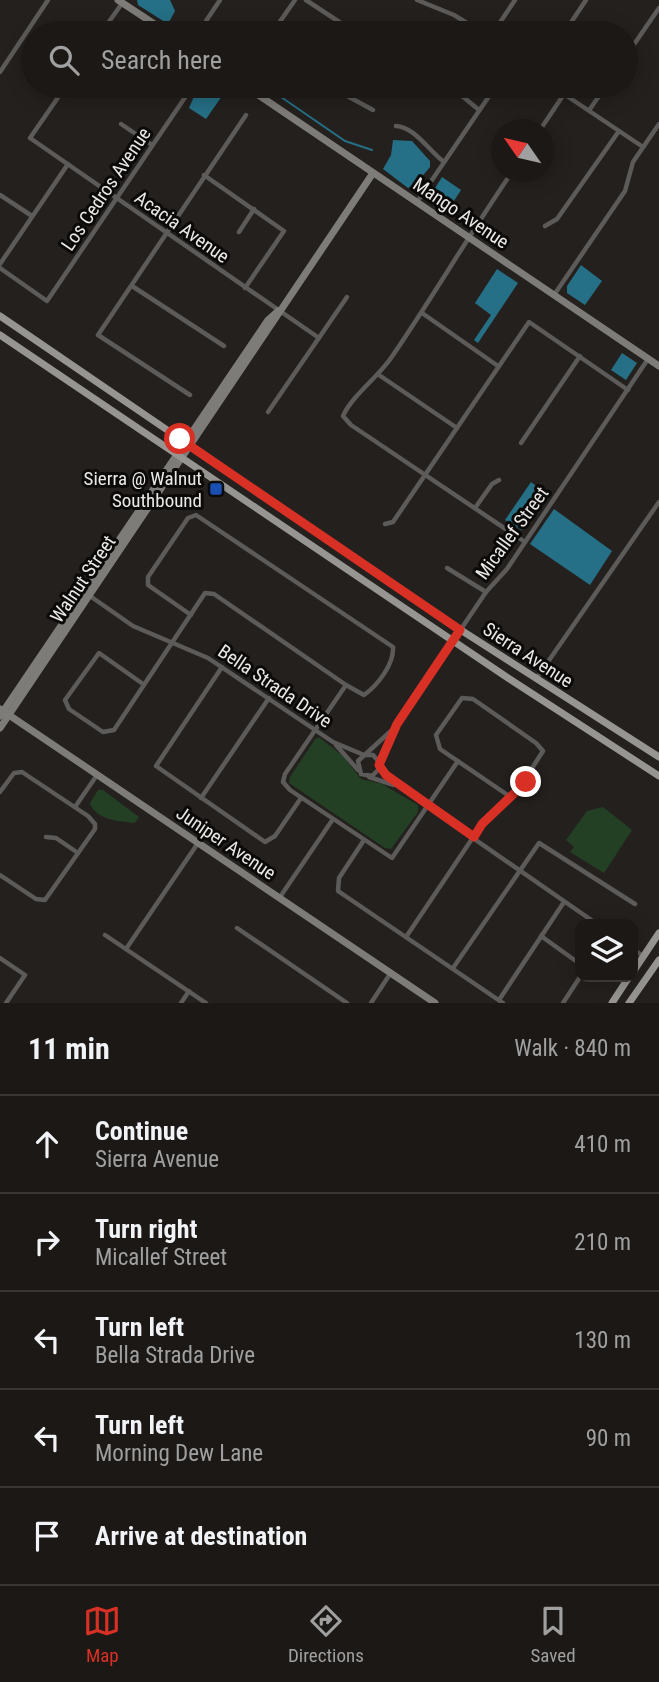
<!DOCTYPE html>
<html lang="en">
<head>
<meta charset="utf-8">
<style>
  :root { --surface:#1b1816; --page:#24211f; --text:#f1f3f6; --muted:#a0a0a1; --line:#393735; --accent:#d93025 }
  body { margin:0; font-family:"Roboto Condensed",sans-serif; background:var(--page); color:var(--text) }
  .controls { position:absolute; right:21px; bottom:21px; display:grid; overflow:hidden; border-radius:14px; box-shadow:0 4px 18px #0003 }
  .controls button { width:63px; height:63px; display:grid; place-items:center; padding:0; border:0; border-bottom:2px solid var(--line); background:var(--surface); color:var(--text); font:35px sans-serif }
  .compass { position:absolute; left:491px; top:119px; width:63px; height:63px; border-radius:50%; background:var(--surface); box-shadow:0 4px 18px #0003; rotate:304deg }
  .stop { position:absolute; width:21px; height:21px; margin:-16px; border:5px solid #d93025; border-radius:50%; background:#fff }
  .stop.end { background:#d93025; border-color:#fff; box-shadow:0 2px 7px #0008 }
  .list { margin:0; padding:0; list-style:none }
  h2 { display:flex; justify-content:space-between; align-items:center; height:91px; margin:0; padding:0 28px; font-size:30px }
  h2 small { font-size:23px; font-weight:400; color:var(--muted) }
  .list li { display:grid; grid-template-columns:46px 1fr auto; gap:21px; align-items:center; box-sizing:border-box; height:98px; padding:0 28px; border-top:2px solid var(--line) }
  .list b { display:block; font-size:26px; white-space:nowrap }
  .list p { margin:0; font-size:23px; white-space:nowrap; color:var(--muted) }
  .list em { font-size:23px; font-style:normal; color:var(--muted) }
  .icon { flex:none; width:38px; height:38px; fill:none; stroke:currentColor; stroke-width:2; stroke-linecap:round; stroke-linejoin:round }
  .map { position:relative; flex:none; width:659px; height:1003px; overflow:hidden }
  .search { position:absolute; background:var(--surface); box-shadow:0 4px 18px #0003; left:21px; right:21px; top:21px; height:77px; display:flex; align-items:center; gap:18px; box-sizing:border-box; padding:0 24px; border-radius:38px; color:var(--muted); font-size:26px }
  .sheet { height:581px; background:var(--surface) }
  nav { display:flex; justify-content:space-around; align-items:center; box-sizing:border-box; height:98px; border-top:2px solid var(--line); background:var(--surface); font-size:19px; color:var(--muted) }
  nav a { display:grid; justify-items:center; gap:4px }
  nav .on { color:var(--accent) }
  .map>svg:first-child { display:block }
</style>
</head>
<body>
<div class="map">
<svg width="659" height="1003" viewBox="0 0 659 1003">
  <rect width="100%" height="100%" fill="#24201e"/>
  <g fill="#234024">
    <path d="M316 738H320L343 756 361 779 382 784 418 805V812L391 849 385 848 289 783 290 777Z"/>
    <path d="M98 790H103L139 817 135 823C118 821 96 820 90 803Z"/>
    <path d="M603 807 632 830 604 873 570 852 574 847 566 840 587 811Z"/>
  </g>
  <g fill="#257086">
    <path d="M137 0H170L175 11 168 24 138 5Z"/>
    <path d="M192 86H229L206 119 189 108 195 94Z"/>
    <path d="M393 140 412 141 430 161V167L415 185 408 188 383 169 391 155Z"/>
    <path d="M442 177 461 190 446 213 432 204 430 196Z"/>
    <path d="M581 265 602 281 585 305 567 293V286Z"/>
    <path d="M497 269 518 283 478 343 474 340 491 315 475 303Z"/>
    <path d="M622 353 637 363 626 380 611 370Z"/>
    <path d="M531 482 547 495 525 529 521 530 505 520Z"/>
    <path d="M554 509 612 551 590 585 530 544Z"/>
  </g>
  <g fill="none" stroke-linecap="round" stroke-linejoin="round">
    <g stroke="#257086" stroke-width="2">
      <path d="M169 23 186 33"/>
      <path d="M265 86 345 141 372 150"/>
    </g>
    <g stroke="#5c5b59" stroke-width="4.5">
      <path d="M306 0 356 33"/>
      <path d="M417 0 454 15 483 33"/>
      <path d="M206 21 220 0"/>
      <path d="M101 33 123 2"/>
      <path d="M272 33 295 0"/>
      <path d="M493 33 515 0"/>
      <path d="M564 33 586 0"/>
      <path d="M626 56 659 8"/>
      <path d="M0 72 48 0"/>
      <path d="M66 86 30 138 319 338"/>
      <path d="M329 86 373 110"/>
      <path d="M450 86 479 110"/>
      <path d="M552 86 643 147"/>
      <path d="M590 109 606 86"/>
      <path d="M121 124 152 145"/>
      <path d="M396 126C415 127 429 151 444 162"/>
      <path d="M540 130 564 94"/>
      <path d="M512 172C470 233 433 297 391 358 378 377 351 397 343 416L351 425 525 542"/>
      <path d="M204 175 284 231 245 288"/>
      <path d="M0 195 32 216"/>
      <path d="M417 202 496 86"/>
      <path d="M545 226 557 219 619 131"/>
      <path d="M239 232 254 209"/>
      <path d="M0 264 68 164"/>
      <path d="M0 268 47 301 188 93 176 86"/>
      <path d="M132 286 224 346"/>
      <path d="M554 295 625 191 633 162 659 124"/>
      <path d="M422 313 498 366"/>
      <path d="M379 375 457 428"/>
      <path d="M190 395 98 335 246 115"/>
      <path d="M268 412 347 297"/>
      <path d="M521 443 580 356"/>
      <path d="M475 508 492 484 499 480"/>
      <path d="M385 524 393 522 529 322 628 390"/>
      <path d="M447 568 486 592"/>
      <path d="M90 596 133 626 208 658 333 742 364 755"/>
      <path d="M222 667 156 766 265 842 275 836 301 798"/>
      <path d="M536 679 659 502"/>
      <path d="M143 684 99 653 65 700 69 709 103 732 114 730 205 593 214 594 346 685 364 695C378 685 394 664 393 647L196 515 188 518 148 577V585L191 615"/>
      <path d="M346 685 285 774 283 782 290 790 392 858 458 761"/>
      <path d="M336 745 358 770"/>
      <path d="M366 755H373L379 762 378 770 372 776 361 774 358 761 392 730"/>
      <path d="M379 765 397 724 486 592 507 569 648 359"/>
      <path d="M379 767 398 786 597 924"/>
      <path d="M369 777 394 785"/>
      <path d="M0 792 14 773 22 772 88 816 95 824V829L45 900 36 899 0 875"/>
      <path d="M201 798 269 698"/>
      <path d="M75 807 97 775"/>
      <path d="M46 837 56 838 78 853"/>
      <path d="M364 840 339 878 338 891 503 1003"/>
      <path d="M280 897 333 819"/>
      <path d="M237 928 347 1003"/>
      <path d="M105 935 206 1003"/>
      <path d="M541 936 580 964"/>
      <path d="M406 937 482 824 515 795 543 751 536 743 473 699 462 698 436 735 440 749 512 798"/>
      <path d="M126 949 198 843"/>
      <path d="M633 949 643 956"/>
      <path d="M0 958 25 975 6 1003"/>
      <path d="M453 968 539 843 635 904"/>
      <path d="M499 1000 564 902"/>
      <path d="M181 1003 189 991"/>
      <path d="M371 1003 390 974"/>
      <path d="M563 1003 580 977"/>
    </g>
    <g stroke="#7d7c79" stroke-width="7">
      <path d="M118 0 168 33"/>
      <path d="M245 86 659 366"/>
      <path d="M0 709 435 1003"/>
      <path d="M0 716 268 320 278 311"/>
      <path d="M0 728 373 173"/>
    </g>
    <g stroke="#979592" stroke-width="7">
      <path d="M0 316 453 625 659 757"/>
      <path d="M0 335 508 678 659 776"/>
      <path d="M633 972 659 933"/>
      <path d="M612 1003 629 977"/>
      <path d="M629 1003 659 960"/>
    </g>
  </g>
  <g fill="none" stroke-linecap="round" stroke-linejoin="round">
    <path stroke="#d93025" stroke-width="9" d="M180 439 460 630 397 724 379 765 386 775 474 837 482 824 526 782"/>
  </g>
  <rect fill="#1a4fb4" stroke="#0c0a09" stroke-width="2.5" x="209" y="482" width="14" height="14" rx="3.5"/>
  <g text-anchor="middle" dominant-baseline="central" stroke-width="6" stroke-linejoin="round" paint-order="stroke">
    <g font-size="19" fill="#ebe9e7" stroke="#0c0a09">
      <text transform="translate(106 189) rotate(-56)">Los Cedros Avenue</text>
      <text transform="translate(461 213) rotate(34)">Mango Avenue</text>
      <text transform="translate(182 227) rotate(35)">Acacia Avenue</text>
      <text transform="translate(512 533) rotate(-54)">Micallef Street</text>
      <text transform="translate(83 579) rotate(-56)">Walnut Street</text>
      <text transform="translate(528 655) rotate(33)">Sierra Avenue</text>
      <text transform="translate(275 686) rotate(34)">Bella Strada Drive</text>
      <text transform="translate(226 843) rotate(34)">Juniper Avenue</text>
    </g>
    <g font-size="19" fill="#ebe9e7" stroke="#0c0a09" text-anchor="end">
      <text x="202" y="478">Sierra @ Walnut<tspan x="202" dy="22">Southbound</tspan></text>
    </g>
  </g>
</svg>
<div class="controls">
<button><svg class="icon" aria-label="layers" viewBox="0 0 24 24"><path d="M12 4l9 5-9 5-9-5zM3 14l9 5 9-5"/></svg></button>
</div>
<svg class="compass" viewBox="-18 -18 36 36"><path d="M0-13l5 13h-10z" fill="#e53935"/><path d="M0 13l5-13h-10z" fill="#a0a0a1"/></svg>
<div class="stop" style="left:180px;top:439px"></div>
<div class="stop end" style="left:526px;top:782px"></div>
<div class="search"><svg class="icon" aria-label="search" viewBox="0 0 24 24"><circle cx="10" cy="10" r="6"/><path d="M15 15l6 6"/></svg>Search here</div>
</div>
<section class="sheet">
<h2>11 min<small>Walk · 840 m</small></h2>
<ul class="list">
<li><svg class="icon" aria-label="ahead" viewBox="0 0 24 24"><path d="M12 20V5M6 11l6-6 6 6"/></svg><div><b>Continue</b><p>Sierra Avenue</p></div><em>410 m</em></li>
<li><svg class="icon" aria-label="right" viewBox="0 0 24 24"><path d="M7 20v-9h11M14 6l5 5-5 5"/></svg><div><b>Turn right</b><p>Micallef Street</p></div><em>210 m</em></li>
<li><svg class="icon" aria-label="left" viewBox="0 0 24 24"><path d="M17 20v-9H6M10 6l-5 5 5 5"/></svg><div><b>Turn left</b><p>Bella Strada Drive</p></div><em>130 m</em></li>
<li><svg class="icon" aria-label="left" viewBox="0 0 24 24"><path d="M17 20v-9H6M10 6l-5 5 5 5"/></svg><div><b>Turn left</b><p>Morning Dew Lane</p></div><em>90 m</em></li>
<li><svg class="icon" aria-label="arrive" viewBox="0 0 24 24"><path d="M6 21V4h12l-3 4 3 4H6"/></svg><div><b>Arrive at destination</b></div></li>
</ul>
</section>
<nav>
<a class="on"><svg class="icon" aria-label="map" viewBox="0 0 24 24"><path d="M3 6l6-2 6 2 6-2v14l-6 2-6-2-6 2zM9 4v14M15 6v14"/></svg>Map</a>
<a><svg class="icon" aria-label="directions" viewBox="0 0 24 24"><path d="M12 3l9 9-9 9-9-9zM9 14v-3h6M13 9l2 2-2 2"/></svg>Directions</a>
<a><svg class="icon" aria-label="saved" viewBox="0 0 24 24"><path d="M7 4h10v16l-5-4-5 4z"/></svg>Saved</a>
</nav>
</body>
</html>
